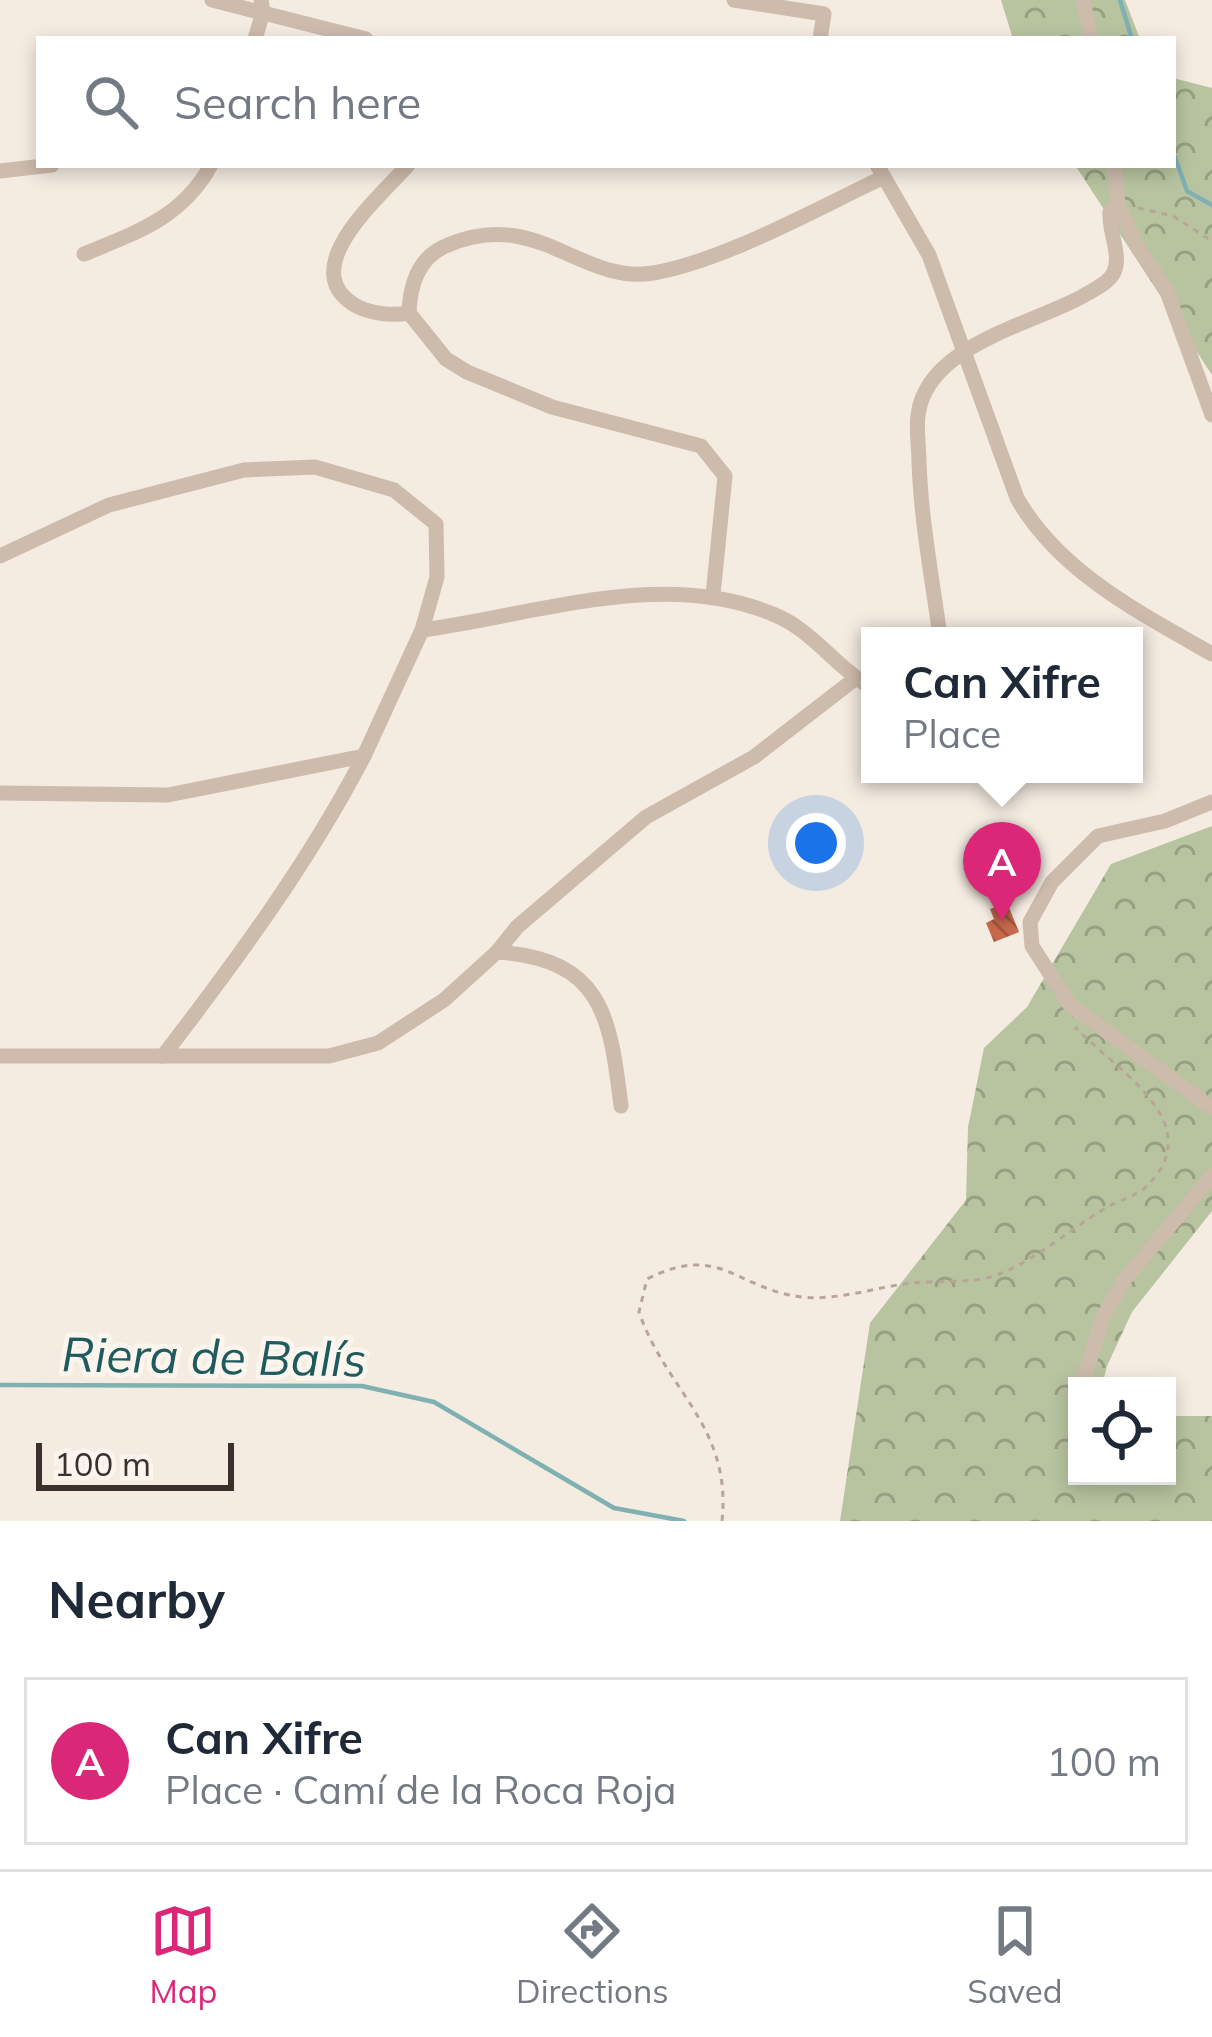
<!DOCTYPE html>
<html lang="en">
<head>
<meta charset="utf-8">
<style>
  :root { --surface:#fff; --page:#f2f2f3; --text:#1f2937; --muted:#747a83; --line:#e0e1e3; --accent:#db2777 }
  body { margin:0; font-family:Mulish,sans-serif; background:var(--page); color:var(--text) }
  .controls { position:absolute; right:36px; bottom:36px; display:grid; overflow:hidden; border-radius:0px; box-shadow:0 6px 18px #0003 }
  .controls button { width:108px; height:108px; display:grid; place-items:center; padding:0; border:0; border-bottom:3px solid var(--line); background:var(--surface); color:var(--text); font:60px sans-serif }
  .scale { position:absolute; left:36px; bottom:30px; width:198px; box-sizing:border-box; padding-left:12px; border:6px solid #3b302b; border-top:0; font-size:33px; line-height:42px; white-space:nowrap; color:#3b302b; -webkit-text-stroke:9px #fbf5ee; paint-order:stroke }
  .you { position:absolute; left:816px; top:843px; width:42px; height:42px; margin:-30px; border:9px solid #fff; border-radius:50%; background:#1a73e8; box-shadow:0 0 0 18px #1a73e833 }
  .badge { display:grid; place-items:center; width:78px; height:78px; border-radius:50%; background:var(--accent); color:#fff; font-size:39px; font-weight:700 }
  .pin { position:absolute; translate:-50% -99px; filter:drop-shadow(0 3px 6px #0008) }
  .pin::after { content:''; position:absolute; top:63px; width:42px; height:36px; background:inherit; clip-path:polygon(0 0,100% 0,50% 100%) }
  .popup { position:absolute; left:861px; top:627px; width:282px; height:156px; box-sizing:border-box; display:grid; place-content:center; border-radius:0px; background:var(--surface); filter:drop-shadow(0 3px 9px #0005); font-size:39px; white-space:nowrap; color:var(--muted) }
  .popup b { font-size:45px; color:var(--text) }
  .popup::after { content:''; position:absolute; left:50%; top:100%; margin-left:-24px; border:24px solid transparent; border-top-color:var(--surface) }
  .list { margin:0; padding:0; list-style:none }
  h2 { display:flex; justify-content:space-between; align-items:center; height:156px; margin:0; padding:0 48px; font-size:51px }
  h2 small { font-size:39px; font-weight:400; color:var(--muted) }
  .list li { display:grid; grid-template-columns:78px 1fr auto; gap:36px; align-items:center; box-sizing:border-box; height:168px; margin:0 24px 24px; padding:0 24px; border:3px solid var(--line); border-radius:0px }
  .list b { display:block; font-size:45px; white-space:nowrap }
  .list p { margin:0; font-size:39px; white-space:nowrap; color:var(--muted) }
  .list em { font-size:39px; font-style:normal; color:var(--muted) }
  .icon { flex:none; width:66px; height:66px; fill:none; stroke:currentColor; stroke-width:2; stroke-linecap:round; stroke-linejoin:round }
  .map { position:relative; flex:none; width:1212px; height:1521px; overflow:hidden }
  .search { position:absolute; background:var(--surface); box-shadow:0 6px 18px #0003; left:36px; right:36px; top:36px; height:132px; display:flex; align-items:center; gap:30px; box-sizing:border-box; padding:0 42px; border-radius:0px; color:var(--muted); font-size:45px }
  .sheet { height:348px; background:var(--surface) }
  nav { display:flex; justify-content:space-around; align-items:center; box-sizing:border-box; height:168px; border-top:3px solid var(--line); background:var(--surface); font-size:33px; color:var(--muted) }
  nav a { display:grid; justify-items:center; gap:6px }
  nav .on { color:var(--accent) }
  .map>svg:first-child { display:block }
</style>
</head>
<body>
<div class="map">
<svg width="1212" height="1521" viewBox="0 0 1212 1521">
  <defs>
    <pattern id="forest-crowns" width="20" height="18" patternUnits="userSpaceOnUse" patternTransform="scale(3)"><rect width="20" height="18" fill="#b8c4a0"/><path d="M2 6a3 3 0 1 1 6 0M12 15a3 3 0 1 1 6 0" fill="none" stroke="#97a083"/></pattern>
    <pattern id="building-back-hatch" width="6" height="6" patternUnits="userSpaceOnUse" patternTransform="scale(3)"><rect width="6" height="6" fill="#c8694b"/><path d="M-1 5l2 2M0 0l6 6M5-1l2 2" fill="none" stroke="#a4573f"/></pattern>
  </defs>
  <rect width="100%" height="100%" fill="#f4ebe1"/>
  <g fill="url(#forest-crowns)">
    <path d="M1001 0H1125L1140 39H1013Z"/>
    <path d="M1173 78 1212 88V375L1075 165H1173Z"/>
    <path d="M1212 826V1211L1132 1312 1107 1366 1102 1386H1077V1476H1167V1416H1212V1521H840L870 1323 966 1200 968 1127 984 1048 1027 1007 1111 864Z"/>
  </g>
  <g fill="none" stroke-linecap="round" stroke-linejoin="round">
    <g stroke="#7fb0b2" stroke-width="4.5">
      <path d="M1120 0 1132 39"/>
      <path d="M1173 152 1187 191 1212 205"/>
      <path d="M0 1385 362 1386 434 1402 614 1508 684 1521"/>
    </g>
  </g>
  <path fill="url(#building-back-hatch)" d="M1007 903 1019 932 994 942 986 923 994 919 990 909Z"/>
  <g fill="none" stroke-linecap="round" stroke-linejoin="round">
    <g stroke="#b9a596" stroke-width="3" stroke-dasharray="6 6" stroke-linecap="butt">
      <path d="M1138 208 1173 216 1212 241"/>
      <path d="M722 1521C732 1426 666 1391 639 1312L647 1279C721 1242 735 1289 802 1297 837 1301 877 1287 911 1283 937 1280 969 1284 994 1276 1032 1263 1069 1230 1104 1209 1117 1201 1133 1197 1145 1188 1212 1124 1117 1071 1075 1027"/>
    </g>
    <g stroke="#cdbbac" stroke-width="15">
      <path d="M212 0 366 39"/>
      <path d="M734 0 824 14 820 39"/>
      <path d="M1083 0 1091 39"/>
      <path d="M255 39 263 12 261 0"/>
      <path d="M408 165C380 197 296 267 353 304 369 314 392 316 409 313"/>
      <path d="M877 165 929 255 1017 498C1059 572 1140 613 1212 654"/>
      <path d="M1114 165 1118 204 1137 246 1166 289 1212 415"/>
      <path d="M0 171 52 165"/>
      <path d="M84 254C137 232 182 218 211 165"/>
      <path d="M0 556 109 505 244 470 315 467 394 490 436 524 437 577 422 630"/>
      <path d="M713 595 725 476 701 446 552 407 467 372 446 359 409 313C410 284 419 256 448 245 538 207 581 285 653 273 724 261 818 208 884 177"/>
      <path d="M940 636C932 578 921 520 919 462 919 447 916 430 918 415 927 345 1031 325 1083 296 1093 290 1107 284 1113 274 1123 257 1108 231 1110 212L1118 204"/>
      <path d="M0 793 168 795 364 756 422 630C536 615 664 567 775 615 812 630 836 667 870 687"/>
      <path d="M1212 802 1165 821 1098 836 1052 882 1030 922 1032 946 1070 1005 1212 1108"/>
      <path d="M497 952C602 959 610 1015 621 1106"/>
      <path d="M0 1056H329L378 1043 444 1000 497 952 517 927 646 817 754 757 856 678"/>
      <path d="M163 1056C236 961 309 862 364 756"/>
      <path d="M1082 1386 1103 1317 1125 1279 1212 1176"/>
    </g>
  </g>
  <g text-anchor="middle" dominant-baseline="central" stroke-width="10" stroke-linejoin="round" paint-order="stroke">
    <g font-size="48" font-style="italic" fill="#1f5a5e" stroke="#fbf5ee">
      <text transform="translate(214 1356) rotate(1)">Riera de Balís</text>
    </g>
  </g>
</svg>
<div class="controls">
<button><svg class="icon" aria-label="locate" viewBox="0 0 24 24"><circle cx="12" cy="12" r="6"/><path d="M12 2v4M12 18v4M2 12h4M18 12h4"/></svg></button>
</div>
<div class="scale">100 m</div>
<div class="you"></div>
<div class="pin badge" style="left:1002px;top:921px">A</div>
<div class="popup"><b>Can Xifre</b>Place</div>
<div class="search"><svg class="icon" aria-label="search" viewBox="0 0 24 24"><circle cx="10" cy="10" r="6"/><path d="M15 15l6 6"/></svg>Search here</div>
</div>
<section class="sheet">
<h2>Nearby<small></small></h2>
<ul class="list">
<li><span class="badge">A</span><div><b>Can Xifre</b><p>Place · Camí de la Roca Roja</p></div><em>100 m</em></li>
</ul>
</section>
<nav>
<a class="on"><svg class="icon" aria-label="map" viewBox="0 0 24 24"><path d="M3 6l6-2 6 2 6-2v14l-6 2-6-2-6 2zM9 4v14M15 6v14"/></svg>Map</a>
<a><svg class="icon" aria-label="directions" viewBox="0 0 24 24"><path d="M12 3l9 9-9 9-9-9zM9 14v-3h6M13 9l2 2-2 2"/></svg>Directions</a>
<a><svg class="icon" aria-label="saved" viewBox="0 0 24 24"><path d="M7 4h10v16l-5-4-5 4z"/></svg>Saved</a>
</nav>
</body>
</html>
